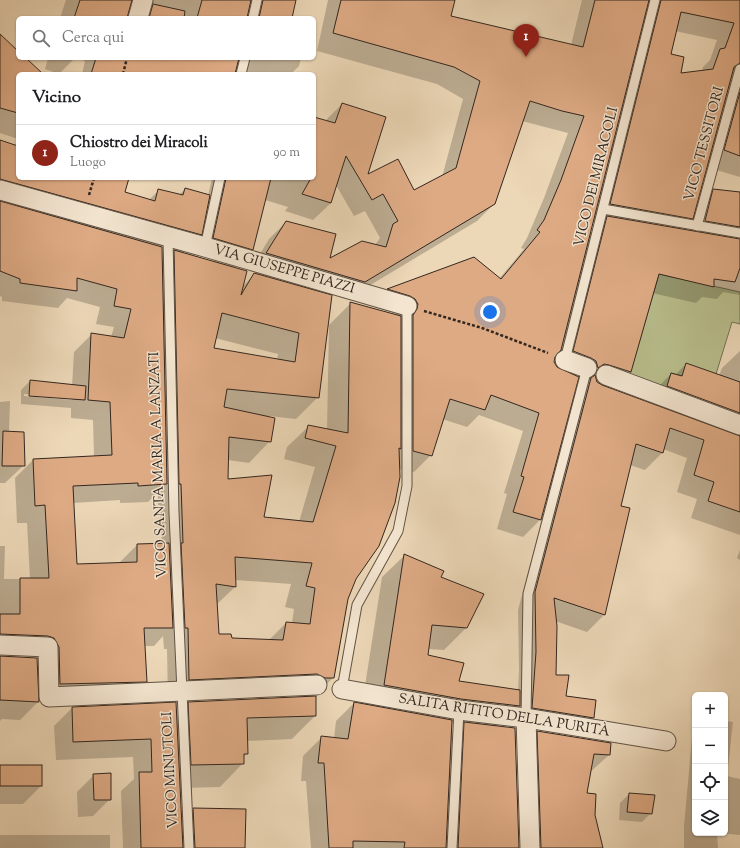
<!DOCTYPE html>
<html lang="it">
<head>
<meta charset="utf-8">
<style>
  :root { --surface:#fff; --page:#f6f6f6; --text:#202124; --muted:#757577; --line:#e0e0e0; --accent:#8f2418 }
  body { margin:0; font-family:"Sorts Mill Goudy",serif; background:var(--page); color:var(--text) }
  .controls { position:absolute; right:12px; bottom:12px; display:grid; overflow:hidden; border-radius:6px; box-shadow:0 1px 3px #0004 }
  .controls button { width:36px; height:36px; display:grid; place-items:center; padding:0; border:0; border-bottom:1px solid var(--line); background:var(--surface); color:var(--text); font:20px sans-serif }
  .you { position:absolute; left:490px; top:312px; width:14px; height:14px; margin:-10px; border:3px solid #fff; border-radius:50%; background:#1a73e8; box-shadow:0 0 0 6px #1a73e833 }
  .badge { display:grid; place-items:center; width:26px; height:26px; border-radius:50%; background:var(--accent); color:#fff; font-size:13px; font-weight:700 }
  .pin { position:absolute; translate:-50% -33px; filter:drop-shadow(0 1px 2px #0008) }
  .pin::after { content:''; position:absolute; top:21px; width:14px; height:12px; background:inherit; clip-path:polygon(0 0,100% 0,50% 100%) }
  .list { margin:0; padding:0; list-style:none }
  h2 { display:flex; justify-content:space-between; align-items:center; height:52px; margin:0; padding:0 16px; font-size:17px }
  h2 small { font-size:13px; font-weight:400; color:var(--muted) }
  .list li { display:grid; grid-template-columns:26px 1fr auto; gap:12px; align-items:center; box-sizing:border-box; height:56px; padding:0 16px; border-top:1px solid var(--line) }
  .list b { display:block; font-size:15px; white-space:nowrap }
  .list p { margin:0; font-size:13px; white-space:nowrap; color:var(--muted) }
  .list em { font-size:13px; font-style:normal; color:var(--muted) }
  .icon { flex:none; width:22px; height:22px; fill:none; stroke:currentColor; stroke-width:2; stroke-linecap:round; stroke-linejoin:round }
  .map { position:relative; flex:none; width:740px; height:848px; overflow:hidden }
  .search { position:absolute; background:var(--surface); box-shadow:0 1px 3px #0004; left:16px; top:16px; width:300px; height:44px; display:flex; align-items:center; gap:10px; box-sizing:border-box; padding:0 14px; border-radius:6px; color:var(--muted); font-size:15px }
  .panel { position:absolute; background:var(--surface); box-shadow:0 1px 3px #0004; left:16px; top:72px; width:300px; height:108px; border-radius:6px }
  .map>svg:first-child { display:block }
</style>
</head>
<body>
<div class="map">
<svg width="740" height="848" viewBox="0 0 740 848">
  <rect width="100%" height="100%" fill="#ecd7b7"/>
  <filter id="stains"><feTurbulence type="fractalNoise" baseFrequency=".005" numOctaves="4"/><feColorMatrix values="0 0 0 0 .2 0 0 0 0 .09 0 0 0 0 .02 0 0 0 .5 -.17"/></filter>
  <radialGradient id="worn" r=".72"><stop offset=".6" stop-color="#630" stop-opacity="0"/><stop offset="1" stop-color="#630" stop-opacity=".3"/></radialGradient>
  <path fill="#b9be8d" stroke="#767256" d="M659 274 740 292V324L732 322 716 374 682 376 671 373 666 391 629 376Z"/>
  <g fill="#0003" fill-rule="evenodd">
    <path d="M66 0H295L291 18H131L127 13 126 18H60Z"/>
    <path d="M328 0H454L450 17 571 45 582 0H740V177L706 167 694 209 714 190 740 193V295L723 292 717 299 702 297 696 303 652 293 630 372 612 390 650 404 654 391 671 374 675 375 686 364 719 376 722 368 740 351V535L691 518 697 499 677 492 687 458 663 449 662 453 645 470 630 465 620 506 628 508 604 615 587 632 555 621V676L565 697 593 718 576 735 517 708 498 727 518 848H311L306 781H301L303 756 321 738 334 739 336 721 354 703 362 705 382 577 405 555 440 578 466 628 444 650 428 649 427 656 458 682 518 691 519 670 518 610 542 518 523 537 497 529 507 494 504 493 523 431 479 415 467 427 442 419 431 455 414 472 398 469 347 599 333 678 313 697 315 716 292 739 247 741V753L243 758V763L220 787 178 788 180 822 194 809 244 848H123L121 791 134 779 133 757 56 760 54 726 72 708 176 716 189 703 300 698 295 695 168 701 167 649H164L163 636 154 646H144L146 681 128 699 42 702 41 665 36 656 0 652V546H5L4 579H30L27 523H17L15 478 33 460 94 457 93 420 71 418V408L21 404V390L30 381 72 386 74 352 92 334 111 337 114 327 96 324 100 307 67 298 58 308 2 301V297L0 296V141L18 147V178H115L123 193 149 200 159 190 179 195 185 189 208 196 212 178H314V118L325 121 342 104 367 176 414 192 442 177 463 99 437 84 317 51ZM675 31 717 40 710 60 703 67 702 72 680 74 670 55ZM522 121 568 133 544 198 527 238 521 248 524 249 499 279 474 258 388 290 371 306 397 314V316L351 303 329 325 327 430 309 426 287 447 284 459 315 467 299 522 262 518 227 480 228 460 249 463 270 441 269 416 296 419 318 397 331 294 347 299 477 221 494 204ZM336 185 354 216 365 211 380 238 375 245 329 260 286 222 269 239 250 271 256 273 242 287 233 268 252 249 265 200 288 207 285 211 313 220 331 203ZM694 216 690 231 680 230ZM593 221 602 223 589 235ZM201 234 196 255 213 260V262L182 253ZM161 246 175 250 162 264ZM215 338 278 354 277 360 212 349ZM562 348 557 369 553 363 554 356ZM578 376 580 385 589 381 572 398ZM24 394 72 398V400L24 396ZM158 492V505H160L162 544 137 545 119 563 77 565 73 503 120 500V503L148 502ZM235 580 291 584 285 607 294 609 292 623H286L269 640 231 639 218 635 216 605 235 587ZM451 723 463 724 451 737Z"/>
    <path d="M0 35 18 52V58H24L41 74H18V139L0 133Z"/>
    <path d="M48 58H75L59 74 45 69Z"/>
    <path d="M77 58H301L299 66 291 74H82L85 61Z"/>
    <path d="M10 401 9 432 24 465 5 483H0V402Z"/>
    <path d="M740 550V560L737 558Z"/>
    <path d="M0 656 36 658 38 702 20 720 2 719 0 721Z"/>
    <path d="M725 721 733 722 727 776 740 779V835L719 833H725Z"/>
    <path d="M538 732 610 744 609 755 589 773 586 794 594 815 601 848H523L520 750Z"/>
    <path d="M695 735V833H717L718 848H684V826L692 738Z"/>
    <path d="M0 766 41 786 23 804H0Z"/>
    <path d="M94 775 110 799 93 816 78 817 77 792Z"/>
    <path d="M629 794 651 813 642 822 619 820 620 803Z"/>
    <rect x="0" y="835" width="110" height="13"/>
  </g>
  <g fill="#ddaa84" stroke="#33271f" fill-rule="evenodd">
    <path d="M80 0H132L127 18H74Z"/>
    <path d="M202 0H251L247 18H197Z"/>
    <path d="M263 0H296L292 18H259Z"/>
    <path d="M341 0H455L451 16 583 47 595 0H649L561 350 555 357 554 362 557 367 579 377 541 520 513 512 524 477 521 476 539 413 491 395 485 410 450 399 432 456 413 451V315L417 309 418 304 415 299 410 296 387 289 474 257 501 279 540 232 537 230 544 220 561 180 584 116 562 111 530 101 495 204 365 282 266 253 286 221 336 234 330 258 362 241 386 247 393 224 398 221 383 194 372 200 346 156 331 203 302 194 311 178H314V117L335 123 342 103 386 117 368 174 398 159 414 190 456 168 480 81 454 67 333 33Z"/>
    <path d="M661 0H740V63L734 67 693 219 610 204ZM681 12 734 23 725 48 720 49 713 69 681 73 684 57 671 54Z"/>
    <path d="M153 4 185 11 184 18H149Z"/>
    <path d="M0 34 18 51V58H26L43 74H18V113L0 108Z"/>
    <path d="M96 58H239L235 74H91Z"/>
    <path d="M740 92V156L724 150Z"/>
    <path d="M0 140 18 146V178H129L125 192 155 201 158 189 183 195 185 188 210 195 202 235 0 179Z"/>
    <path d="M226 178H271L253 250 213 238Z"/>
    <path d="M713 189 740 192V227L705 221Z"/>
    <path d="M0 201 162 247 167 484 138 486V483L73 486 77 564 137 562V544L169 543 173 628H144L147 682 60 684 59 647 54 638 48 636 0 634V614H20V578H49L45 505 35 506 33 459 112 455 110 402 88 400 91 333 124 338 131 309 114 306 117 289 77 278V291L20 283V279L0 271Z"/>
    <path d="M607 216 740 239V268L735 282 714 279V287L659 274 631 372 609 365 604 364 598 368 596 361 591 358 573 351Z"/>
    <path d="M174 250 247 271 241 295 254 273 332 295 319 398 227 389 224 407 275 418 271 442 229 437 228 479 272 475 264 517 313 522 336 446 305 438 308 425 348 433 350 302 401 316V449L399 448 400 477 395 503 379 546 356 579 348 599 334 678H325L317 674 189 680 188 628H185L181 543H183L181 484H179ZM222 313 299 333 295 362 214 348ZM235 557 312 563 306 586 315 588 310 624 286 622 283 640 232 638 231 634H219L216 584 236 587Z"/>
    <path d="M686 363 740 382V413L667 386 671 373 682 376Z"/>
    <path d="M595 375 597 382 602 385 740 436V512L708 501 714 482 694 475 704 440 670 428 663 453 636 444 621 506 630 508 605 615 554 598 557 626 556 675H569L566 696 596 700 594 718 532 708 536 652 535 592 591 378Z"/>
    <path d="M30 380 86 386 85 400 29 396Z"/>
    <path d="M3 431 24 432 25 466H2Z"/>
    <path d="M404 554 444 571 441 577 484 594 467 628 432 625 428 655 464 663 459 681 520 690V706L461 699 384 685Z"/>
    <path d="M0 656 37 658 39 702 0 700Z"/>
    <path d="M316 696V716L247 718 248 754H244V764L191 765 188 702Z"/>
    <path d="M176 702 183 848H141L139 772H152L151 739 73 742 72 707Z"/>
    <path d="M354 702 452 720 446 848H404L405 842 353 841V848H329L324 763H318L321 736 348 739Z"/>
    <path d="M464 722 515 728 519 848H458Z"/>
    <path d="M537 731 611 743 610 755 594 754 587 793 596 794 595 815 603 848H541Z"/>
    <rect x="0" y="765" width="42" height="21"/>
    <path d="M111 773V800H94L93 774Z"/>
    <path d="M629 793 655 795 652 814 627 812Z"/>
    <path d="M193 808 246 809 245 848H195Z"/>
  </g>
  <g fill="none" stroke-linecap="round" stroke-linejoin="round">
    <g stroke="#615345" stroke-width="11">
      <g id="service">
        <path d="M253 18 257 0"/>
        <path d="M241 74 245 58"/>
        <path d="M603 209 740 233"/>
        <path d="M697 226 740 69"/>
        <path d="M168 238 174 513 189 848"/>
        <path d="M205 247 220 178"/>
        <path d="M565 360 655 0"/>
        <path d="M342 689 357 605 398 531 407 486V306"/>
        <path d="M526 718 528 594 587 368"/>
        <path d="M452 848 459 710"/>
      </g>
    </g>
    <g stroke="#615345" stroke-width="21">
      <g id="minor">
        <path d="M138 18 143 0"/>
        <path d="M0 190 205 247 407 306"/>
        <path d="M565 360 587 368"/>
        <path d="M606 375 740 425"/>
        <path d="M0 645 48 647 49 697 317 685"/>
        <path d="M342 689 459 710 526 718 666 741"/>
        <path d="M526 718 530 848"/>
      </g>
    </g>
    <g stroke="#33271f" stroke-width="2.5" stroke-dasharray="3 2" stroke-linecap="butt">
      <path d="M123 74 127 58"/>
      <path d="M89 195 94 178"/>
      <path d="M424 311 482 328 548 353"/>
    </g>
    <use href="#service" stroke="#f3e5d0" stroke-width="9"/>
    <use href="#minor" stroke="#f3e5d0" stroke-width="19"/>
  </g>
  <g text-anchor="middle" dominant-baseline="central" stroke-width="3" stroke-linejoin="round" paint-order="stroke">
    <g font-size="14" fill="#33271f" stroke="#f3e5d0">
      <text transform="translate(705 144) rotate(-75)">VICO TESSITORI</text>
      <text transform="translate(597 177) rotate(-76)">VICO DEI MIRACOLI</text>
      <text transform="translate(284 270) rotate(16)">VIA GIUSEPPE PIAZZI</text>
      <text transform="translate(159 465) rotate(-92)">VICO SANTA MARIA A LANZATI</text>
      <text transform="translate(504 716) rotate(9)">SALITA RITITO DELLA PURITÀ</text>
      <text transform="translate(171 770) rotate(-93)">VICO MINUTOLI</text>
    </g>
  </g>
  <rect width="100%" height="100%" filter="url(#stains)"/>
  <rect width="100%" height="100%" fill="url(#worn)"/>
</svg>
<div class="controls">
<button>+</button>
<button>−</button>
<button><svg class="icon" aria-label="locate" viewBox="0 0 24 24"><circle cx="12" cy="12" r="6"/><path d="M12 2v4M12 18v4M2 12h4M18 12h4"/></svg></button>
<button><svg class="icon" aria-label="layers" viewBox="0 0 24 24"><path d="M12 4l9 5-9 5-9-5zM3 14l9 5 9-5"/></svg></button>
</div>
<div class="you"></div>
<div class="pin badge" style="left:526px;top:57px">1</div>
<div class="search"><svg class="icon" aria-label="search" viewBox="0 0 24 24"><circle cx="10" cy="10" r="6"/><path d="M15 15l6 6"/></svg>Cerca qui</div>
<section class="panel">
<h2>Vicino<small></small></h2>
<ul class="list">
<li><span class="badge">1</span><div><b>Chiostro dei Miracoli</b><p>Luogo</p></div><em>90 m</em></li>
</ul>
</section>
</div>
</body>
</html>
